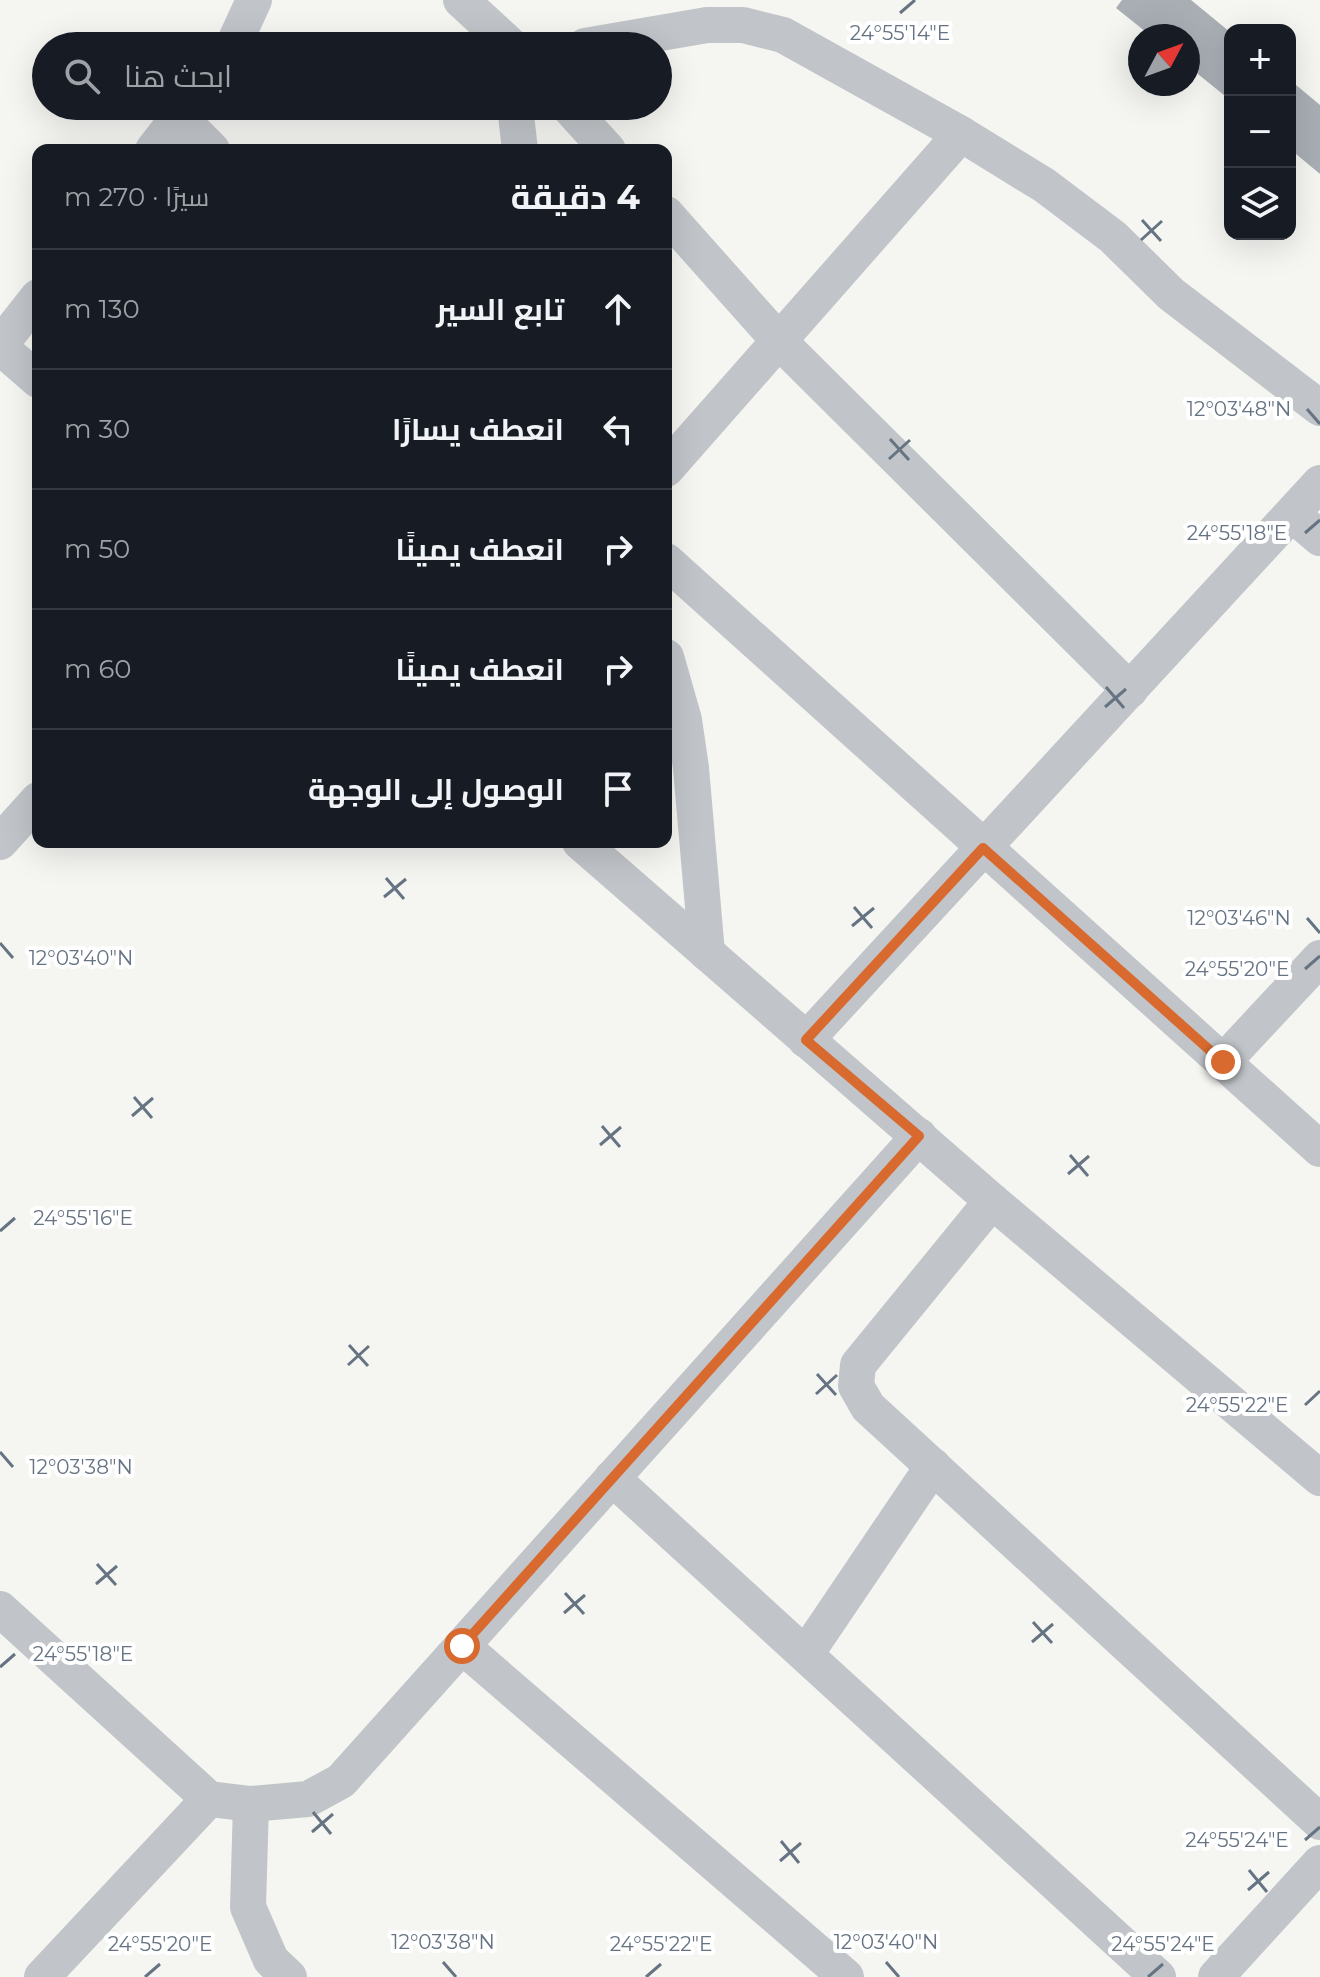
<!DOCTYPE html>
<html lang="ar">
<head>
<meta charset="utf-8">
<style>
  :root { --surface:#171b24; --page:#20242c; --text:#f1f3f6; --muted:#9ea1a6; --line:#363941 }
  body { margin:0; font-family:Montserrat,Cairo,sans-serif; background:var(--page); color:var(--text); direction:rtl }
  .controls { position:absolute; right:24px; top:24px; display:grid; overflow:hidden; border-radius:16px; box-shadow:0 8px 32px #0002 }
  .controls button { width:72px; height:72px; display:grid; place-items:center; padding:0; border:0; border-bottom:2px solid var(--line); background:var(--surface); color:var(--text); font:40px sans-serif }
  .compass { position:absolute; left:1128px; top:24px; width:72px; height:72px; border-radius:50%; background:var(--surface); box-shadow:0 8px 32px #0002; rotate:49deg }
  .stop { position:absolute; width:24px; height:24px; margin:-18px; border:6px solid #d96a2f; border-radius:50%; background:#fff }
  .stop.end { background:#d96a2f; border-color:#fff; box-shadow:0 2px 8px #0008 }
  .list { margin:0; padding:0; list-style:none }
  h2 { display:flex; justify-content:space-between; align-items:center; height:104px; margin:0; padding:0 32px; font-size:34px }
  h2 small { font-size:26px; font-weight:400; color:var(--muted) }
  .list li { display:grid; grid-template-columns:52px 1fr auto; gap:24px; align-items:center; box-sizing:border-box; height:120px; padding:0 32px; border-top:2px solid var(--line) }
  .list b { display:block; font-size:30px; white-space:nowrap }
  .list em { font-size:26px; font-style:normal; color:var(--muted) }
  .icon { flex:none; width:44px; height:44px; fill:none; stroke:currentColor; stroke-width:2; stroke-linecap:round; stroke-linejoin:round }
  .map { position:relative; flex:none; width:1320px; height:1977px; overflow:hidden; direction:ltr }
  .search { position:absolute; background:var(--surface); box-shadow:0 8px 32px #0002; left:32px; top:32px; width:640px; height:88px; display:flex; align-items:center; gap:20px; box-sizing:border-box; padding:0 28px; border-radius:44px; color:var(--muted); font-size:30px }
  .panel { position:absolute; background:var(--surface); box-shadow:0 8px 32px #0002; left:32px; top:144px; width:640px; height:704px; border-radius:16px; direction:rtl }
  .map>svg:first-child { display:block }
</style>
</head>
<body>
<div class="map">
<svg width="1320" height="1977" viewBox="0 0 1320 1977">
  <rect width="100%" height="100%" fill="#f5f6f2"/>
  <g fill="#a8aeb4">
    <path d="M1122 0H1191L1230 32V100L1188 66V36H1151L1116 8Z"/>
    <path d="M1290 80 1320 105V174L1290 149Z"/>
  </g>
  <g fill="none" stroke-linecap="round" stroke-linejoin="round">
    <g stroke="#c1c4c8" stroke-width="36">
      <path d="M461 0 511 46"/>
      <path d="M233 46 254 0"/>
      <path d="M585 46 707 25H743L783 35 961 134 1044 185 1113 237 1171 294 1320 408"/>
      <path d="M515 106 520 150"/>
      <path d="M568 106 608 150"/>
      <path d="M179 117 212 150"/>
      <path d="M153 150 187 106"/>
      <path d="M666 214 780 342 1130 690"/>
      <path d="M0 345 38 297"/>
      <path d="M0 347 38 380"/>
      <path d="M666 469 961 134"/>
      <path d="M1293 515 1320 538"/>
      <path d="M666 561 1320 1149"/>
      <path d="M666 657 684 720 691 768 707 953"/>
      <path d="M0 842 38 800"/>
      <path d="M580 842 992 1201 1320 1478"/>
      <path d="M806 1040 1320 483"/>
      <path d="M1223 1062 1320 958"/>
      <path d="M992 1201 858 1365 856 1386 868 1407 1320 1822"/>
      <path d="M612 1478 1158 1977"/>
      <path d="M0 1609 209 1799 251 1804 308 1799 341 1781 919 1136"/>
      <path d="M462 1646 846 1977"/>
      <path d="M806 1654 933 1466"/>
      <path d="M251 1804 248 1907 271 1960 289 1977"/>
      <path d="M42 1977 209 1799"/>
      <path d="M1216 1977 1320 1863"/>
    </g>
  </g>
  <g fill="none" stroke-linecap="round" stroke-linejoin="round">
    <path stroke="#d96a2f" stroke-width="10" d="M462 1646 919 1136 806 1040 983 848 1223 1062"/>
  </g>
  <path fill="none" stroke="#667382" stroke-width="3" d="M900 13 915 0M1142 220 1161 241M1141 240 1162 221M1307 409 1320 424M890 439 909 460M889 459 910 440M1305 533 1320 520M1106 687 1124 708M1105 707 1126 689M386 878 404 899M384 897 406 879M854 907 872 928M1307 918 1320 933M852 926 874 908M0 943 13 958M1305 969 1320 956M134 1097 152 1118M132 1116 153 1098M602 1126 620 1147M600 1145 621 1127M1070 1155 1088 1176M1068 1174 1089 1156M0 1231 15 1218M349 1345 368 1366M348 1365 369 1346M817 1374 836 1395M816 1394 837 1375M1305 1405 1320 1391M0 1452 13 1467M97 1564 116 1585M96 1584 117 1566M565 1593 584 1614M564 1613 585 1595M1033 1622 1052 1643M1032 1642 1053 1624M0 1667 15 1654M313 1812 331 1834M312 1832 333 1814M1305 1840 1320 1827M781 1841 799 1863M780 1861 801 1843M1249 1870 1267 1892M1248 1890 1269 1872M443 1962 456 1977M886 1962 899 1977M145 1977 160 1964M646 1977 661 1964M1148 1977 1163 1964"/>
  <g font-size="20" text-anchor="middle" fill="#667382" stroke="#fff" stroke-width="8" stroke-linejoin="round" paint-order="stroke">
    <text x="900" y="40">24°55'14"E</text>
    <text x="1239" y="416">12°03'48"N</text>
    <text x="1237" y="540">24°55'18"E</text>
    <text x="1239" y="925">12°03'46"N</text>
    <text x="81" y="965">12°03'40"N</text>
    <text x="1237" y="976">24°55'20"E</text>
    <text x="83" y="1225">24°55'16"E</text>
    <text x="1237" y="1412">24°55'22"E</text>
    <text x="81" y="1474">12°03'38"N</text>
    <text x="83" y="1661">24°55'18"E</text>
    <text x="1237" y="1847">24°55'24"E</text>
    <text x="443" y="1949">12°03'38"N</text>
    <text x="886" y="1949">12°03'40"N</text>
    <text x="160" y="1951">24°55'20"E</text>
    <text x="661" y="1951">24°55'22"E</text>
    <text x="1163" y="1951">24°55'24"E</text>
  </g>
</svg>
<div class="controls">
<button>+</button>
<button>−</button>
<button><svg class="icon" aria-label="layers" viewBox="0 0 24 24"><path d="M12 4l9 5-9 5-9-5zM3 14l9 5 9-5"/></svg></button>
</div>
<svg class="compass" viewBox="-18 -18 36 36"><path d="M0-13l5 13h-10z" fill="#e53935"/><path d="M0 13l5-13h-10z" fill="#9ea1a6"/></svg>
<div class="stop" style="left:462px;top:1646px"></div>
<div class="stop end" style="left:1223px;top:1062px"></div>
<div class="search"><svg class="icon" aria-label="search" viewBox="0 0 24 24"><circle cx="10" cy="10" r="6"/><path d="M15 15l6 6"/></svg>ابحث هنا</div>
<section class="panel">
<h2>4 دقيقة<small>سيرًا · 270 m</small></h2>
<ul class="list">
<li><svg class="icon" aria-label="ahead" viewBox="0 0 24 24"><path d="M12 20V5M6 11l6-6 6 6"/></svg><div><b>تابع السير</b></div><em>130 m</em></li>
<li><svg class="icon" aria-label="left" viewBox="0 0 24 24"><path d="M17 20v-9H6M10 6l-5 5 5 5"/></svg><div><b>انعطف يسارًا</b></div><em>30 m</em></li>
<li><svg class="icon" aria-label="right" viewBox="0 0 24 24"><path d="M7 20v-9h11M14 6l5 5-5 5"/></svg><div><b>انعطف يمينًا</b></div><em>50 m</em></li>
<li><svg class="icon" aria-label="right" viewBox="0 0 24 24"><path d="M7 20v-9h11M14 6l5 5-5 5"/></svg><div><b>انعطف يمينًا</b></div><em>60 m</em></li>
<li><svg class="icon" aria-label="arrive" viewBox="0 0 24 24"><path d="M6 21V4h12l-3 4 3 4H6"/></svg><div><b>الوصول إلى الوجهة</b></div></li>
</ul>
</section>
</div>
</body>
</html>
